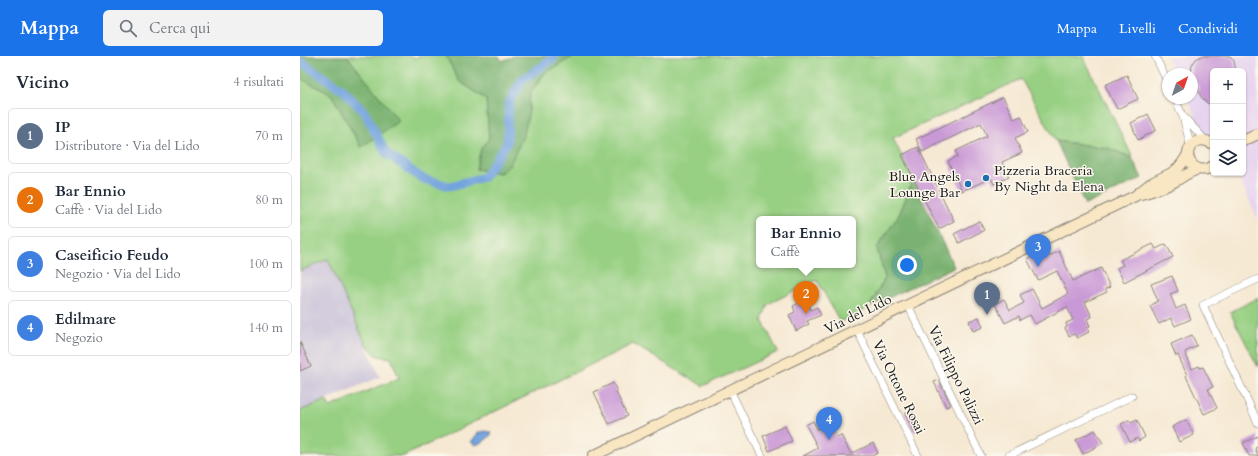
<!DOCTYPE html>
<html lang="it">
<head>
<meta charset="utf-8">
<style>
  :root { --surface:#fff; --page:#f2f2f3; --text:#1f2937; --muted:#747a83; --line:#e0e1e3; --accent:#1a73e8 }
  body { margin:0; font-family:Cardo,serif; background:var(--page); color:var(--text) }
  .controls { position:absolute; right:12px; top:12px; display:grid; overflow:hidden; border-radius:6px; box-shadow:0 1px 3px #0004 }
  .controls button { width:36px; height:36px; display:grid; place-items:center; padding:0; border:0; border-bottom:1px solid var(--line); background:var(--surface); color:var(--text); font:20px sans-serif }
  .compass { position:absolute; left:862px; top:12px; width:36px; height:36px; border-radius:50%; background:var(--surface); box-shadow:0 1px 3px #0004; rotate:40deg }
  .you { position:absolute; left:607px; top:209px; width:14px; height:14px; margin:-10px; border:3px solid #fff; border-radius:50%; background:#1a73e8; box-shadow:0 0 0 6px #1a73e833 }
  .badge { display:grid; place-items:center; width:26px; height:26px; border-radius:50%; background:var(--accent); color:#fff; font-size:13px; font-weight:700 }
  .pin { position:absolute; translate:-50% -33px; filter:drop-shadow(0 1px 2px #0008) }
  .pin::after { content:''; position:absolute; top:21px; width:14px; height:12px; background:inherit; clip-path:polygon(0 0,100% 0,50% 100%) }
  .popup { position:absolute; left:456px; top:160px; width:100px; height:52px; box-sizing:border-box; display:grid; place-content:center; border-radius:6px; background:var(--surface); filter:drop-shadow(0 1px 3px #0005); font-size:13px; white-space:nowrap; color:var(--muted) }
  .popup b { font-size:15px; color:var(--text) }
  .popup::after { content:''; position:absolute; left:50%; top:100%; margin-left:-8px; border:8px solid transparent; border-top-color:var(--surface) }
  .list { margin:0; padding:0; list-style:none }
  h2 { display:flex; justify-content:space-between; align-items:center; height:52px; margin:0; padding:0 16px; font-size:17px }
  h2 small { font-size:13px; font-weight:400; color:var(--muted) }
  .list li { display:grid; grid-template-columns:26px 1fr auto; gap:12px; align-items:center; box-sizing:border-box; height:56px; margin:0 8px 8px; padding:0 8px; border:1px solid var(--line); border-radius:6px }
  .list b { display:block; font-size:15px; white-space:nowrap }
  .list p { margin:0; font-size:13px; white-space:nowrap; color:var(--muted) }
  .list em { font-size:13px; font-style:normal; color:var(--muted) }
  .icon { flex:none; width:22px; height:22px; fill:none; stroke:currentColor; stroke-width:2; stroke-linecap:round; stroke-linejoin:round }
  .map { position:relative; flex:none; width:958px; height:400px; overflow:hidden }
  header { display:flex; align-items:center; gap:24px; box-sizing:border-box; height:56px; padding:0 20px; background:var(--accent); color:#fff }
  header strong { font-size:19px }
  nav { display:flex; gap:22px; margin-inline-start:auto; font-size:14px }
  .search { width:280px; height:36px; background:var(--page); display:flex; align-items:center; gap:10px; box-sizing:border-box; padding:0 14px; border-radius:6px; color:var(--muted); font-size:15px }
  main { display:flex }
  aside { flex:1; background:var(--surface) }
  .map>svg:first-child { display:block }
</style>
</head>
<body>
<header>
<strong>Mappa</strong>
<div class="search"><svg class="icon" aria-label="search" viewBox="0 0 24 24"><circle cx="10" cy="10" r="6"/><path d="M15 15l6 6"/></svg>Cerca qui</div>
<nav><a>Mappa</a><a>Livelli</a><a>Condividi</a></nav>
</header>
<main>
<aside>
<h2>Vicino<small>4 risultati</small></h2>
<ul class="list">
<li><span class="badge" style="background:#5c6f8a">1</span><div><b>IP</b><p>Distributore · Via del Lido</p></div><em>70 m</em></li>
<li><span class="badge" style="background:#e8710a">2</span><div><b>Bar Ennio</b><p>Caffè · Via del Lido</p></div><em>80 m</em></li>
<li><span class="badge" style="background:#3f7fe0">3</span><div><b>Caseificio Feudo</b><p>Negozio · Via del Lido</p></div><em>100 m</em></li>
<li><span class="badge" style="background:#3f7fe0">4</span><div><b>Edilmare</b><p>Negozio</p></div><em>140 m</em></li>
</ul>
</aside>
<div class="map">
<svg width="958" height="400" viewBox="0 0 958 400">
  <rect width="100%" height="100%" fill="#fbf7ec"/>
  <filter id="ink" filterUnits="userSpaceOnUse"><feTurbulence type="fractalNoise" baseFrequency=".025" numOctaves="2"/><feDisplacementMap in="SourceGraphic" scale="8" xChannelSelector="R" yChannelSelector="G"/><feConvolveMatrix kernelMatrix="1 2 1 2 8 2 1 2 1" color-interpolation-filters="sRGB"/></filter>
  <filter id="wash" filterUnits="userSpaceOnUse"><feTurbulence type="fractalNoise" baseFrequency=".012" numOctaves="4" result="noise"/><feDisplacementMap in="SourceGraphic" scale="16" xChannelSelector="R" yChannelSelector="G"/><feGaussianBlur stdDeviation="0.9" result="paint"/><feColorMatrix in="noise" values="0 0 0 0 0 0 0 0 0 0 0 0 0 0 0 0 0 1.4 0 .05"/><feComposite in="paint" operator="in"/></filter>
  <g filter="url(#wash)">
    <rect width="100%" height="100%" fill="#f6e9d3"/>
    <path fill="#e6d3f0" d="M866 0H958V164L937 117H943V15H913V94L911 92 887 42H892V18H875Z"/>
    <path fill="#c8c0d8" d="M28 202 80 321 0 355V215Z"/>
    <g fill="#98d083" stroke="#5a7650" fill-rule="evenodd">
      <path d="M47 0H109L115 2 119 0H146L159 25 186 43 189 82 181 93 176 113 200 117 209 110 229 54 230 37 245 17 274 0H783L833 102 808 92 756 85 721 23 593 82 613 124 600 157 577 192 585 222 569 251 540 266 517 224 468 248 462 264 478 296 403 330 333 288 104 400H0V355L26 344 30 351 99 322 91 302 77 300 66 289 28 203 0 215V22L32 39 61 91 98 65ZM459 163H553V209H459Z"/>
      <path d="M958 242V311L930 256Z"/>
    </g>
    <g fill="#7ab271" stroke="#4b6746">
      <path d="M0 0H47L99 65 61 91 32 39 0 22Z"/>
      <path d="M146 0H199L202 5 214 0H274L245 17 230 37 229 54 224 79 209 110 200 117 176 113 181 93 189 82 186 43 159 25Z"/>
      <path d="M756 85 808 92 832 102 842 122 785 149Z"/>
      <path d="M613 124 654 211 569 251 585 222 577 192 600 157Z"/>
    </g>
    <path fill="#72a3dd" stroke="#47607c" d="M183 375 191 376V379C188 383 180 388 175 389L171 386 178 377Z"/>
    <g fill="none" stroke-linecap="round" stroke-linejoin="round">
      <path stroke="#72a3dd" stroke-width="9" d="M0 5 43 34 65 57 86 97 123 123 150 130 184 121 207 87 209 47 222 24 254 2"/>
    </g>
    <g id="blocks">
      <g fill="#c998d6">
        <path d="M902 0H930L934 5 936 15H913V49L907 47 902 42 899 37 898 28H894L892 18H891L892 9 896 3Z"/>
        <path d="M827 19 838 43 817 53 805 29Z"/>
        <path d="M703 41 714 63 721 60 728 76 715 82 722 97 702 106 709 121 694 128 691 122 662 135 648 105 658 100 656 95 687 80 681 67 622 96 616 83Z"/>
        <path d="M848 58 856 74 838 84 831 67Z"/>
        <path d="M618 91 654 165 639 173 602 99Z"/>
        <path d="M679 165 684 174 659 187 654 178Z"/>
        <path d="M853 188 856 193 866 188 873 201 824 226 817 212 823 209 820 204Z"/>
        <path d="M759 195 773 225 801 212 810 231 805 233 807 236 785 246 792 261 787 263 790 270 787 272 789 276 777 282 774 278 769 280 765 272 767 271 766 267 773 264 767 251 735 268 730 259 720 264 719 260 705 267 695 248 704 243 710 254 724 247 720 239 732 233 742 252 768 238 757 215 738 224 727 203 739 197 742 204Z"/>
        <path d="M872 220 878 235 870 238 876 253 885 249 891 263 875 270 871 262 859 268 850 250 858 245 851 228Z"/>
        <path d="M507 243 511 254 517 251 521 259 507 265 509 268 496 275 489 259 495 256 493 250Z"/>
        <path d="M679 261 683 271 673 275 669 265Z"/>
        <path d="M892 279 897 290 885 296 892 313 899 310 900 312 903 311 913 331 908 333 917 352 904 358 886 320 887 319 878 299 876 300 871 288Z"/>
        <path d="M0 286 11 310 0 315Z"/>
        <path d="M639 324 651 349 646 351 634 326Z"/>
        <path d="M313 327 317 335 316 336 327 360 309 368 294 336Z"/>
        <path d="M612 354 621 373 614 376 605 357Z"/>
        <path d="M829 364 831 367 837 364 845 381 839 385 837 382 830 386 821 368Z"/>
        <path d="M886 364 894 379 879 386 872 371Z"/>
        <path d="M513 365 517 373 524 369 528 378 534 375 537 381 541 379 551 398 573 387 578 397 572 400H503L518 392 506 369Z"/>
        <path d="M485 370 492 385 469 395 463 380Z"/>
        <path d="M795 374 803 387 783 398 776 384Z"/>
        <path d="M958 380V391L955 392 958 400H949L943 387Z"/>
      </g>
    </g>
  </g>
  <g filter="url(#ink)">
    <use href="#blocks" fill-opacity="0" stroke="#898278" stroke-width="1"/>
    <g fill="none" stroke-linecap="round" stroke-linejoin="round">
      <g stroke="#898278" stroke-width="8">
        <g id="street">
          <path d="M855 0 868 27"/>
          <path d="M875 42 883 61 891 91"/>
          <path d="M885 62 905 84"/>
          <path d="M958 223 903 249 958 367"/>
          <path d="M608 249 681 400"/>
          <path d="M557 274 618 400"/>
          <path d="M430 334 462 400"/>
          <path d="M708 400 832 340"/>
        </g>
      </g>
      <g stroke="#898278" stroke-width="12">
        <g id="secondary">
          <path d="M943 85 958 78"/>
          <path d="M913 88C908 85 903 83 898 85 877 93 893 124 913 110"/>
          <path d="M841 138C852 135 864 132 874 126 883 121 888 116 899 113"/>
          <path d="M293 400 835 140C840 136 845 132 850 128 870 116 875 121 888 98"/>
        </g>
      </g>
      <use href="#street" stroke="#fff" stroke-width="7"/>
      <use href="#secondary" stroke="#f9e7c3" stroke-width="10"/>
    </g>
  </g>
  <g fill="#1f6fb2" stroke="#fbf7ec" stroke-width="1.5">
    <circle cx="686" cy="122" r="4"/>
    <circle cx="668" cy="128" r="4"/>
  </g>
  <g text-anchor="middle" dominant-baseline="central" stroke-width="3" stroke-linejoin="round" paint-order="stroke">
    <g font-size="14" fill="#1c1c1c" stroke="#fbf7ec" text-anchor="start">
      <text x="694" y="114">Pizzeria Braceria<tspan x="694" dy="16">By Night da Elena</tspan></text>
      <text x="660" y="120" text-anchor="end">Blue Angels<tspan x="660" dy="16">Lounge Bar</tspan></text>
    </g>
    <g font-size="14" fill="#1c1c1c" stroke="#fbf7ec">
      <text transform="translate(558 258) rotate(-26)">Via del Lido</text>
      <text transform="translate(656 319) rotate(64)">Via Filippo Palizzi</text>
      <text transform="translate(599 331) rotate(64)">Via Ottone Rosai</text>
    </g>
  </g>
</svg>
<div class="controls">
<button>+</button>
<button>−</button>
<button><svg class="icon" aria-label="layers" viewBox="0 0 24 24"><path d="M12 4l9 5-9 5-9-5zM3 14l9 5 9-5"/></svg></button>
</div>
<svg class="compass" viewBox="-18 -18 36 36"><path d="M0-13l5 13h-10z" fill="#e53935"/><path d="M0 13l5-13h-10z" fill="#747a83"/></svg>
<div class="you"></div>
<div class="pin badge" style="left:687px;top:259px;background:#5c6f8a">1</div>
<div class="pin badge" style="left:506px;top:258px;background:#e8710a">2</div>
<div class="popup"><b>Bar Ennio</b>Caffè</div>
<div class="pin badge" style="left:738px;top:211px;background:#3f7fe0">3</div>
<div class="pin badge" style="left:529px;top:384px;background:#3f7fe0">4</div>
</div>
</main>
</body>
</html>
